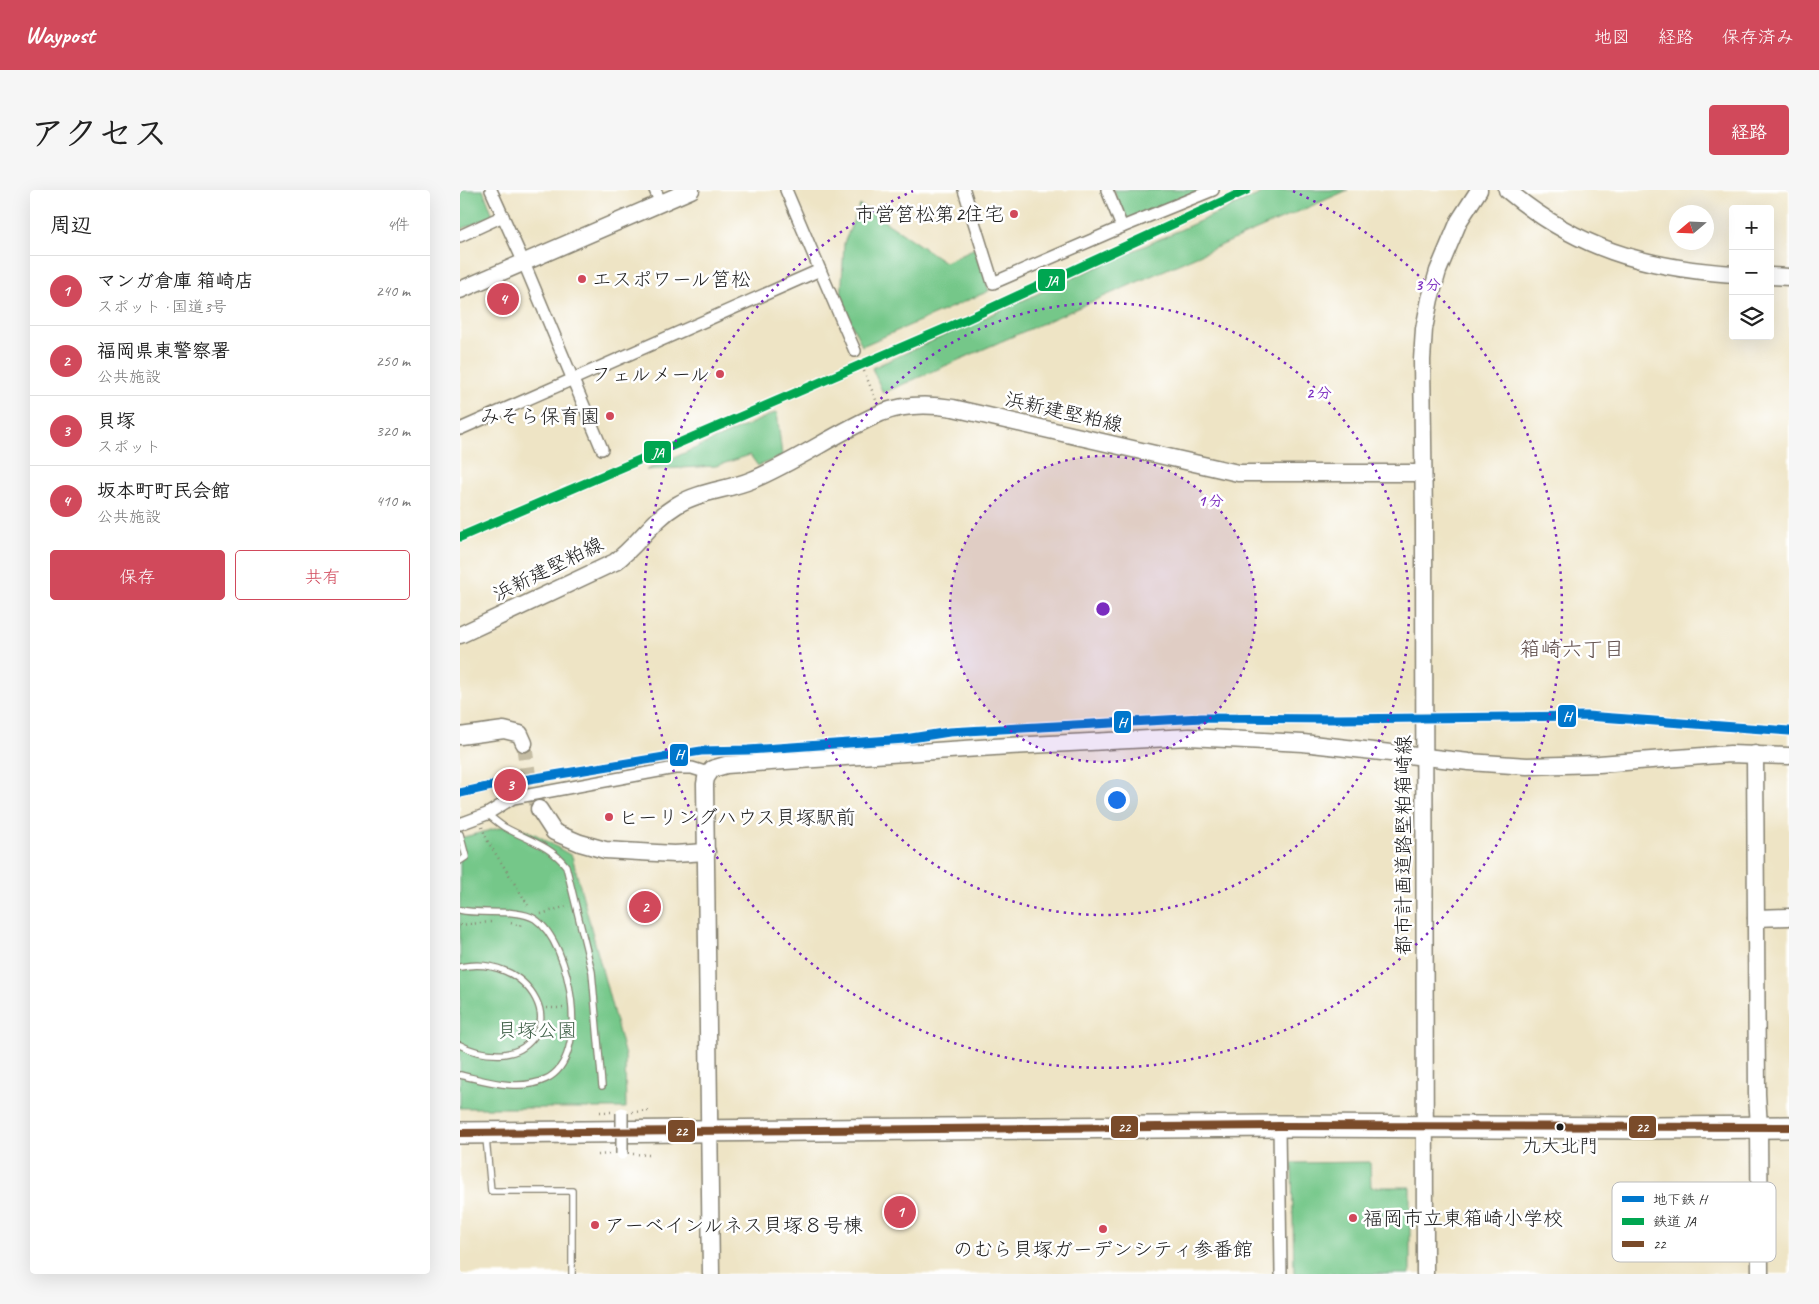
<!DOCTYPE html>
<html lang="ja">
<head>
<meta charset="utf-8">
<style>
  :root { --surface:#fff; --page:#f6f6f6; --text:#222; --muted:#767676; --line:#e0e0e0; --accent:#d1495b }
  body { margin:0; font-family:Caveat,"Klee One",sans-serif; background:var(--page); color:var(--text) }
  .controls { position:absolute; right:15px; top:15px; display:grid; overflow:hidden; border-radius:5px; box-shadow:0 5px 20px #0002 }
  .controls button { width:45px; height:45px; display:grid; place-items:center; padding:0; border:0; border-bottom:1px solid var(--line); background:var(--surface); color:var(--text); font:25px sans-serif }
  .compass { position:absolute; left:1209px; top:15px; width:45px; height:45px; border-radius:50%; background:var(--surface); box-shadow:0 5px 20px #0002; rotate:251deg }
  .you { position:absolute; left:656px; top:609px; width:18px; height:18px; margin:-12px; border:4px solid #fff; border-radius:50%; background:#1a73e8; box-shadow:0 0 0 8px #1a73e833 }
  .badge { display:grid; place-items:center; width:32px; height:32px; border-radius:50%; background:var(--accent); color:#fff; font-size:16px; font-weight:700 }
  .pin { position:absolute; translate:-50% -50%; border:2px solid #fff; box-shadow:0 1px 5px #0006 }
  .list { margin:0; padding:0; list-style:none }
  h2 { display:flex; justify-content:space-between; align-items:center; height:65px; margin:0; padding:0 20px; font-size:21px }
  h2 small { font-size:16px; font-weight:400; color:var(--muted) }
  .list li { display:grid; grid-template-columns:32px 1fr auto; gap:15px; align-items:center; box-sizing:border-box; height:70px; padding:0 20px; border-top:1px solid var(--line) }
  .list b { display:block; font-size:19px; white-space:nowrap }
  .list p { margin:0; font-size:16px; white-space:nowrap; color:var(--muted) }
  .list em { font-size:16px; font-style:normal; color:var(--muted) }
  .actions { display:flex; gap:10px; padding:15px 20px }
  .actions a { flex:1; padding:11px 0; border:1px solid var(--accent); border-radius:5px; text-align:center; font-size:18px; color:var(--accent) }
  .actions .main { background:var(--accent); color:#fff }
  .icon { flex:none; width:28px; height:28px; fill:none; stroke:currentColor; stroke-width:2; stroke-linecap:round; stroke-linejoin:round }
  .map { position:relative; flex:none; width:1329px; height:1084px; overflow:hidden; border-radius:5px }
  header { display:flex; align-items:center; gap:30px; box-sizing:border-box; height:70px; padding:0 25px; background:var(--accent); color:#fff }
  header strong { font-size:24px }
  nav { display:flex; gap:28px; margin-inline-start:auto; font-size:18px }
  .intro { display:flex; align-items:center; justify-content:space-between; box-sizing:border-box; height:120px; padding:0 30px }
  h1 { margin:0; font-size:35px }
  .button { padding:12px 22px; border-radius:5px; background:var(--accent); color:#fff; font-size:18px; font-weight:700 }
  main { display:flex; gap:30px; padding:0 30px }
  aside { flex:1; background:var(--surface); border-radius:5px; box-shadow:0 5px 20px #0002 }
  .map>svg:first-child { display:block }
</style>
</head>
<body>
<header>
<strong>Waypost</strong>
<nav><a>地図</a><a>経路</a><a>保存済み</a></nav>
</header>
<div class="intro"><h1>アクセス</h1><a class="button">経路</a></div>
<main>
<aside>
<h2>周辺<small>4件</small></h2>
<ul class="list">
<li><span class="badge">1</span><div><b>マンガ倉庫 箱崎店</b><p>スポット · 国道3号</p></div><em>240 m</em></li>
<li><span class="badge">2</span><div><b>福岡県東警察署</b><p>公共施設</p></div><em>250 m</em></li>
<li><span class="badge">3</span><div><b>貝塚</b><p>スポット</p></div><em>320 m</em></li>
<li><span class="badge">4</span><div><b>坂本町町民会館</b><p>公共施設</p></div><em>410 m</em></li>
</ul>
<div class="actions"><a class="main">保存</a><a>共有</a></div>
</aside>
<div class="map">
<svg width="1329" height="1084" viewBox="0 0 1329 1084">
  <rect width="100%" height="100%" fill="#fff"/>
  <filter id="ink" filterUnits="userSpaceOnUse"><feTurbulence type="fractalNoise" baseFrequency=".02" numOctaves="2"/><feDisplacementMap in="SourceGraphic" scale="10" xChannelSelector="R" yChannelSelector="G"/><feConvolveMatrix kernelMatrix="1 2 1 2 8 2 1 2 1" color-interpolation-filters="sRGB"/></filter>
  <filter id="wash" filterUnits="userSpaceOnUse"><feTurbulence type="fractalNoise" baseFrequency=".0096" numOctaves="4" result="noise"/><feDisplacementMap in="SourceGraphic" scale="20" xChannelSelector="R" yChannelSelector="G"/><feGaussianBlur stdDeviation="1.12" result="paint"/><feColorMatrix in="noise" values="0 0 0 0 0 0 0 0 0 0 0 0 0 0 0 0 0 1.4 0 .05"/><feComposite in="paint" operator="in"/></filter>
  <g filter="url(#wash)">
    <rect width="100%" height="100%" fill="#eee4c5"/>
    <g fill="#75c789" stroke="#487252">
      <path d="M0 0H23L33 25 0 40Z"/>
      <path d="M654 0H741L666 31Z"/>
      <path d="M809 0H888L423 203 412 178Z"/>
      <path d="M400 15 485 72 517 57 529 101 402 156 381 112 384 53Z"/>
      <path d="M317 222 322 266 298 276 290 265 256 276 186 280Z"/>
      <path d="M50 635 75 644 112 666 165 866 166 918H0V648Z"/>
      <path d="M910 972 911 997H950V1084H834L832 973Z"/>
    </g>
  </g>
  <g filter="url(#ink)">
    <g fill="none" stroke-linecap="round" stroke-linejoin="round">
      <path stroke="#c4bca3" stroke-width="16" stroke-dasharray="16 8" stroke-linecap="butt" d="M64 553 68 586 79 619"/>
      <g stroke="#858070" stroke-width="8">
        <g id="lane">
          <path d="M27 624C34 629 40 635 46 638 68 650 91 656 106 676L132 782 142 896"/>
          <path d="M0 644 6 667 0 671"/>
          <path d="M0 720C20 725 58 718 75 729 111 753 132 868 86 889 59 902 27 891 0 885"/>
          <path d="M0 777C15 774 31 775 45 781 70 791 93 824 73 848 65 858 57 862 44 864 27 865 14 863 0 855"/>
          <path d="M26 948 31 1001H112V1084"/>
        </g>
      </g>
      <g stroke="#858070" stroke-width="14">
        <g id="street">
          <path d="M31 0 64 73 142 259"/>
          <path d="M195 0 201 13"/>
          <path d="M326 0 360 80"/>
          <path d="M504 0 533 93 662 37 647 0"/>
          <path d="M662 37 753 0"/>
          <path d="M0 46 43 26"/>
          <path d="M0 239 360 80 395 161"/>
          <path d="M0 634 27 624 53 608 215 578H232L248 583"/>
          <path d="M819 936 821 1084"/>
        </g>
      </g>
      <g stroke="#858070" stroke-width="19">
        <g id="secondary">
          <path d="M1047 0C1116 58 1184 78 1273 84"/>
          <path d="M1310 86 1329 87"/>
          <path d="M0 100 231 0"/>
          <path d="M0 445 155 372C178 355 192 330 217 315 240 301 268 300 292 290 337 271 377 242 421 223 444 214 469 214 493 218L778 283H963"/>
          <path d="M0 546 44 540 60 544 64 553"/>
          <path d="M1295 564 1297 904 1299 937 1300 1084"/>
          <path d="M79 619 94 642 120 653 145 660 214 664 247 662"/>
          <path d="M1296 728 1329 727"/>
          <path d="M251 1084 245 594 246 588 252 579 266 575 549 556 729 547 843 553 1009 572 1067 576 1139 574 1270 564 1329 566"/>
          <path d="M965 1084 964 330 962 170 964 139 970 109 978 81 999 31 1019 0"/>
        </g>
      </g>
      <g stroke="#858070" stroke-width="24">
        <path id="highway" d="M0 943 819 936 1194 938 1329 937"/>
      </g>
      <g stroke="#858070" stroke-width="2.5" stroke-dasharray="1 4" stroke-linecap="butt">
        <path d="M404 181 416 210"/>
        <path d="M22 637 27 650 68 715"/>
        <path d="M81 724 107 716"/>
        <path d="M51 733 60 736 61 731"/>
        <path d="M0 735 31 732"/>
        <path d="M87 818H104"/>
        <path d="M140 922H152"/>
        <path d="M172 922 188 921"/>
        <path d="M173 964 189 965"/>
        <path d="M138 965 150 964"/>
      </g>
      <use href="#lane" stroke="#fff" stroke-width="5.5"/>
      <use href="#street" stroke="#fff" stroke-width="11"/>
      <use href="#secondary" stroke="#fff" stroke-width="16"/>
      <use href="#highway" stroke="#fff" stroke-width="21"/>
      <g stroke="#858070" stroke-width="14" stroke-linecap="butt">
        <path id="street-bridge" d="M162 923V964"/>
      </g>
      <use href="#street-bridge" stroke="#fff" stroke-width="11"/>
      <g stroke="#fff" stroke-width="11">
        <path id="bus-1" d="M0 943 819 936 1329 937"/>
      </g>
      <use href="#bus-1" stroke="#7a4b2a" stroke-width="8"/>
      <g stroke="#fff" stroke-width="12">
        <path id="rail-1" d="M0 347 505 130 787 0"/>
      </g>
      <use href="#rail-1" stroke="#00a651" stroke-width="9"/>
      <g stroke="#fff" stroke-width="12">
        <path id="metro-1" d="M0 603 45 593 241 561 288 560 445 549 489 542 742 528 878 529 1127 526 1329 541"/>
      </g>
      <use href="#metro-1" stroke="#07c" stroke-width="9"/>
    </g>
  </g>
  <circle cx="643" cy="419" r="153" fill="#7b2cbf" fill-opacity=".12"/>
  <g fill="none" stroke="#7b2cbf" stroke-width="2.5" stroke-dasharray="2.5 5">
    <circle cx="643" cy="419" r="153"/>
    <circle cx="643" cy="419" r="306"/>
    <path d="M833 1A459 459 0 1 1 453 1"/>
  </g>
  <g fill="#d1495b" stroke="#fff" stroke-width="2">
    <circle cx="554" cy="24" r="5"/>
    <circle cx="122" cy="89" r="5"/>
    <circle cx="260" cy="184" r="5"/>
    <circle cx="150" cy="226" r="5"/>
    <circle cx="149" cy="627" r="5"/>
    <circle cx="893" cy="1028" r="5"/>
    <circle cx="135" cy="1035" r="5"/>
    <circle cx="643" cy="1039" r="5"/>
  </g>
  <circle fill="#1c1c1c" stroke="#fff" stroke-width="2" cx="1100" cy="937" r="4.5"/>
  <g text-anchor="middle" dominant-baseline="central" stroke-width="5" stroke-linejoin="round" paint-order="stroke">
    <g font-size="19" fill="#1c1c1c" stroke="#fff">
      <text x="1100" y="956">九大北門</text>
    </g>
    <g font-size="20" fill="#1c1c1c" stroke="#fff" text-anchor="start">
      <text x="544" y="24" text-anchor="end">市営筥松第2住宅</text>
      <text x="132" y="89">エスポワール筥松</text>
      <text x="250" y="184" text-anchor="end">フェルメール</text>
      <text x="140" y="226" text-anchor="end">みそら保育園</text>
      <text x="159" y="627">ヒーリングハウス貝塚駅前</text>
      <text x="903" y="1028">福岡市立東箱崎小学校</text>
      <text x="145" y="1035">アーベインルネス貝塚８号棟</text>
      <text x="643" y="1059" text-anchor="middle">のむら貝塚ガーデンシティ参番館</text>
    </g>
    <g font-size="20" fill="#1c1c1c" stroke="#fff">
      <text transform="translate(604 222) rotate(13)">浜新建堅粕線</text>
      <text transform="translate(88 379) rotate(-26)">浜新建堅粕線</text>
      <text transform="translate(943 655) rotate(-90)">都市計画道路堅粕箱崎線</text>
    </g>
    <g font-size="20" fill="#406048" stroke="#fff">
      <text x="77" y="840">貝塚公園</text>
    </g>
    <g font-size="21" fill="#5d4b48" stroke="#fff">
      <text x="1112" y="459">箱崎六丁目</text>
    </g>
  </g>
  <rect x="1152" y="992" width="164" height="80" rx="8" fill="#fff" stroke="#bbb" stroke-width="1"/>
  <rect x="1162" y="1006" width="22" height="6" fill="#07c"/>
  <rect x="1162" y="1028" width="22" height="7" fill="#00a651"/>
  <rect x="1162" y="1051" width="22" height="6" fill="#7a4b2a"/>
  <g font-size="14" fill="#1c1c1c">
    <text x="1193" y="1014">地下鉄 H</text>
    <text x="1193" y="1036">鉄道 JA</text>
    <text x="1193" y="1059">22</text>
  </g>
  <circle cx="643" cy="419" r="8" fill="#7b2cbf" stroke="#fff" stroke-width="2.5"/>
  <g font-size="15" text-anchor="middle" font-weight="bold" fill="#7b2cbf" stroke="#fff" stroke-width="5" stroke-linejoin="round" paint-order="stroke">
    <text x="968" y="100">3 分</text>
    <text x="859" y="208">2 分</text>
    <text x="751" y="316">1 分</text>
  </g>
  <g stroke="#fff" stroke-width="2">
    <rect x="577" y="78" width="29" height="24" rx="5" fill="#00a651"/>
    <rect x="183" y="250" width="29" height="24" rx="5" fill="#00a651"/>
    <rect x="1097" y="514" width="20" height="24" rx="5" fill="#07c"/>
    <rect x="653" y="520" width="19" height="24" rx="5" fill="#07c"/>
    <rect x="209" y="553" width="20" height="24" rx="5" fill="#07c"/>
    <rect x="1168" y="925" width="29" height="24" rx="5" fill="#7a4b2a"/>
    <rect x="650" y="925" width="29" height="24" rx="5" fill="#7a4b2a"/>
    <rect x="207" y="929" width="29" height="24" rx="5" fill="#7a4b2a"/>
  </g>
  <g font-size="14" text-anchor="middle" font-weight="bold" fill="#fff">
    <text x="592" y="95">JA</text>
    <text x="198" y="267">JA</text>
    <text x="1107" y="531">H</text>
    <text x="662" y="537">H</text>
    <text x="219" y="569">H</text>
    <text x="1182" y="942">22</text>
    <text x="664" y="942">22</text>
    <text x="221" y="946">22</text>
  </g>
</svg>
<div class="controls">
<button>+</button>
<button>−</button>
<button><svg class="icon" aria-label="layers" viewBox="0 0 24 24"><path d="M12 4l9 5-9 5-9-5zM3 14l9 5 9-5"/></svg></button>
</div>
<svg class="compass" viewBox="-18 -18 36 36"><path d="M0-13l5 13h-10z" fill="#e53935"/><path d="M0 13l5-13h-10z" fill="#767676"/></svg>
<div class="you"></div>
<div class="pin badge" style="left:440px;top:1022px">1</div>
<div class="pin badge" style="left:185px;top:717px">2</div>
<div class="pin badge" style="left:50px;top:595px">3</div>
<div class="pin badge" style="left:43px;top:109px">4</div>
</div>
</main>
</body>
</html>
